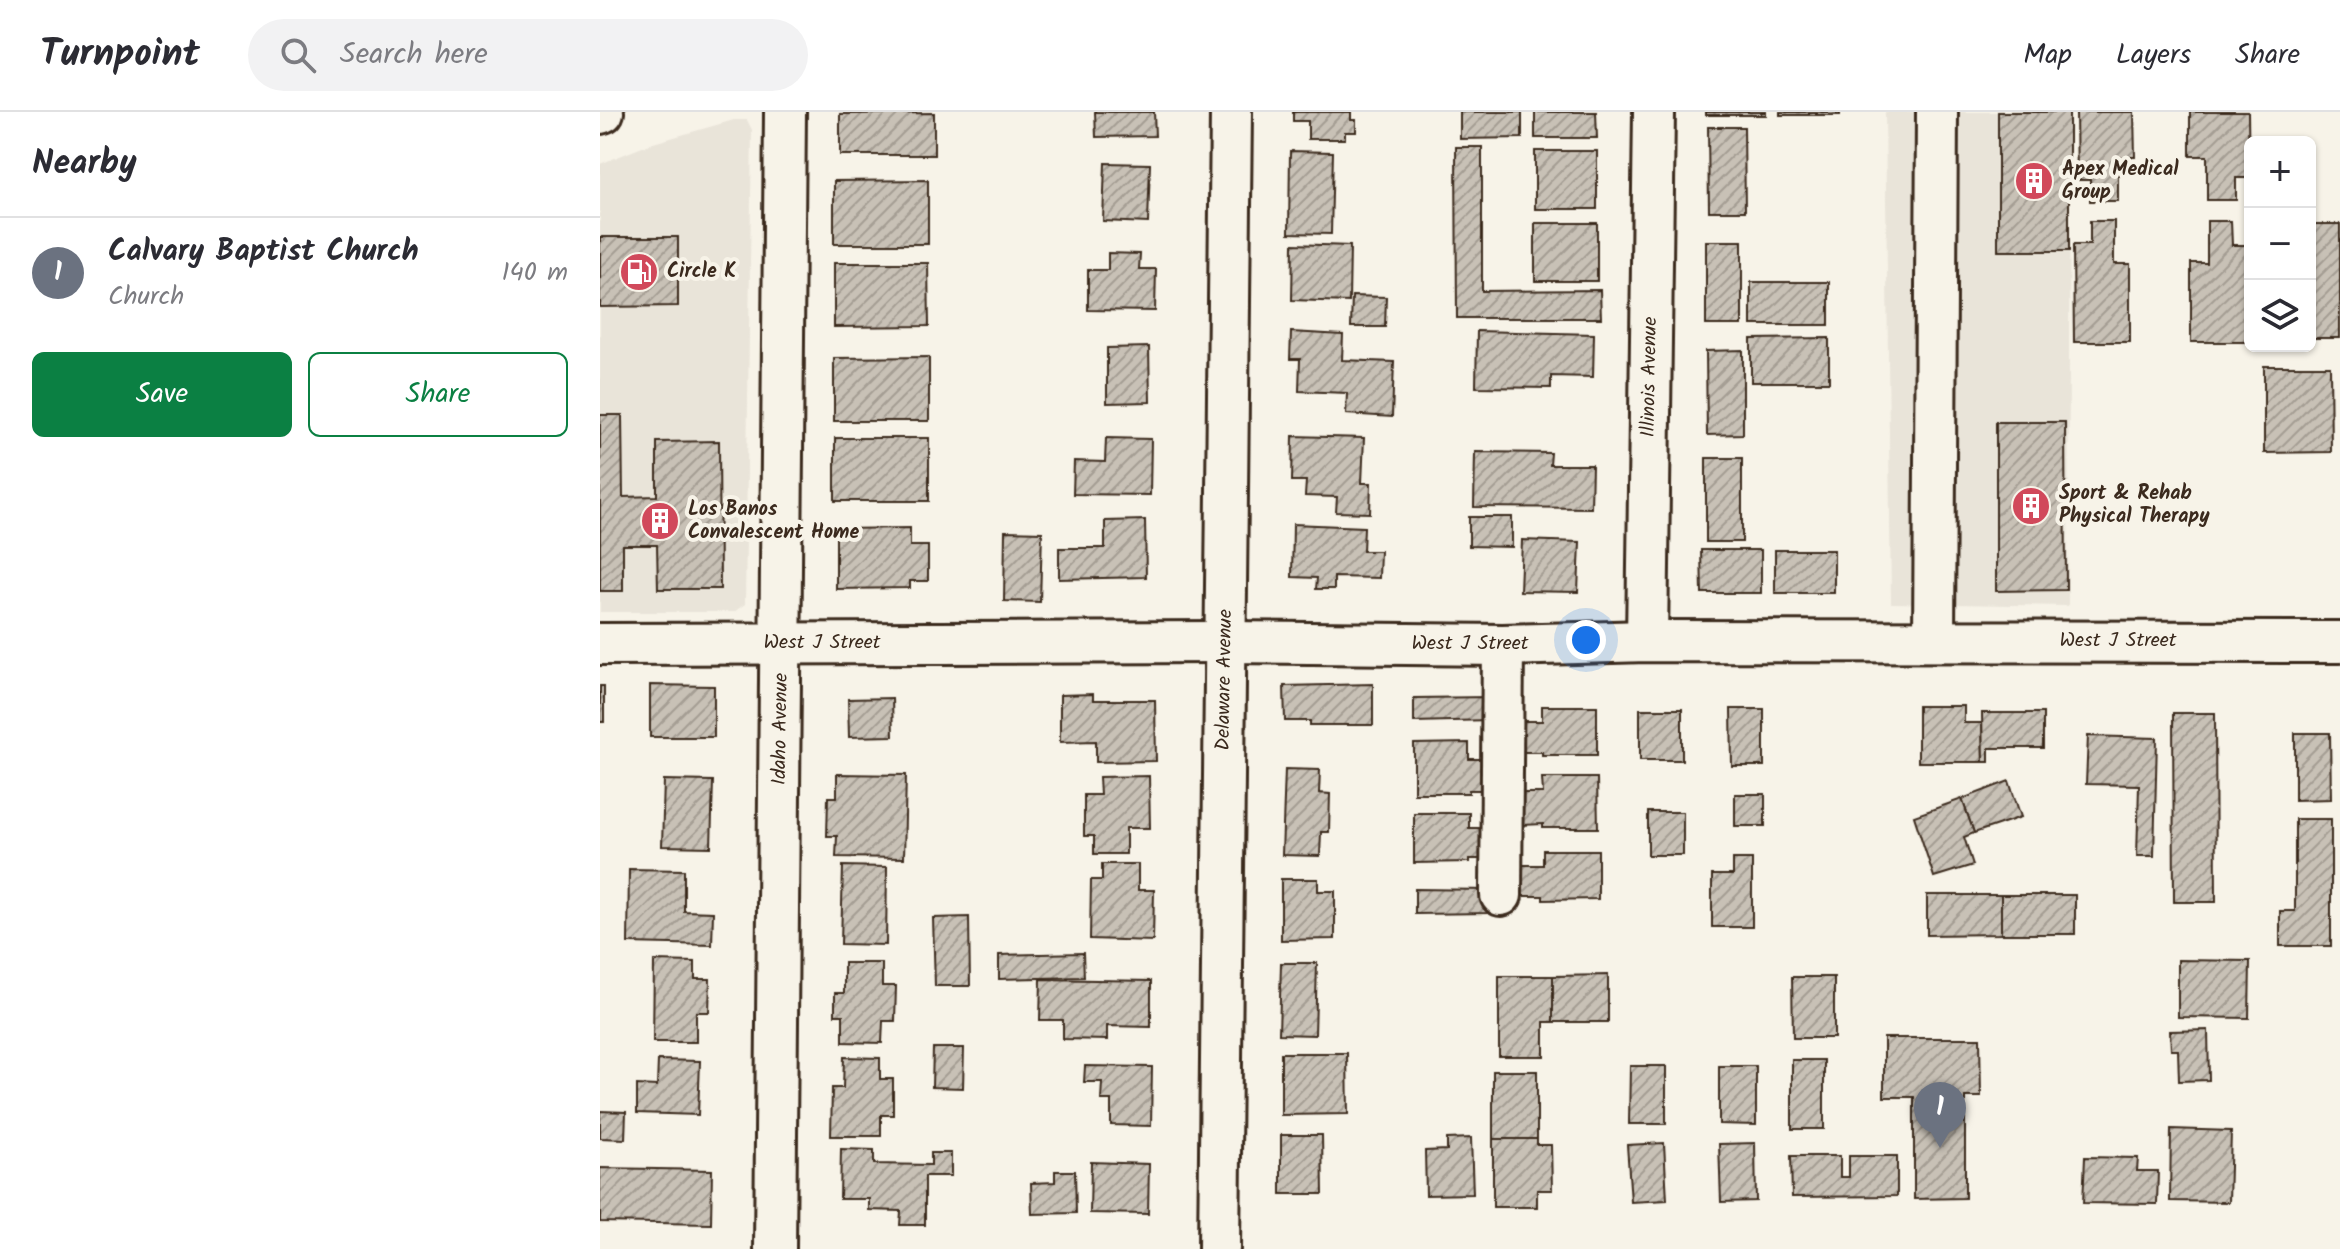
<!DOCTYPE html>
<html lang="en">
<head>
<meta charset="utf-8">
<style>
  :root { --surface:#fff; --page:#f2f2f3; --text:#2b2b33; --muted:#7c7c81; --line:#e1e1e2; --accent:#0b8043 }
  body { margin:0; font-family:Kalam,sans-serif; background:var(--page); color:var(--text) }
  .controls { position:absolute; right:24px; top:24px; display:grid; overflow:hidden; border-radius:12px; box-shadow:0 2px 6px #0004 }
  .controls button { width:72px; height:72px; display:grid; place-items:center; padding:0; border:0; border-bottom:2px solid var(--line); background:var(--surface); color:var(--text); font:40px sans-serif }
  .you { position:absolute; left:986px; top:528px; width:28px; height:28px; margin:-20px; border:6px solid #fff; border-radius:50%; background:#1a73e8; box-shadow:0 0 0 12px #1a73e833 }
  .badge { display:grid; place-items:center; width:52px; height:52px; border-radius:50%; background:var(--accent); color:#fff; font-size:26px; font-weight:700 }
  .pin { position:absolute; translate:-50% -66px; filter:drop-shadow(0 2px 4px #0008) }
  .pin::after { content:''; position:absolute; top:42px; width:28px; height:24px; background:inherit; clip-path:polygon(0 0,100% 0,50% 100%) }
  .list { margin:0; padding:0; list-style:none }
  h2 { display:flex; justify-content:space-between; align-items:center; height:104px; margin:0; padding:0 32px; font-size:34px }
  h2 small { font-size:26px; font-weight:400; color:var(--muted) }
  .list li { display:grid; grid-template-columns:52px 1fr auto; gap:24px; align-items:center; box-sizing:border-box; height:112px; padding:0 32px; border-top:2px solid var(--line) }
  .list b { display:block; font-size:30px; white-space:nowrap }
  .list p { margin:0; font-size:26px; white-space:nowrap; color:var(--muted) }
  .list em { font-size:26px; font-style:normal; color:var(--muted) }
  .actions { display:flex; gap:16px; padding:24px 32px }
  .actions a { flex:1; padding:18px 0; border:2px solid var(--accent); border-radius:12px; text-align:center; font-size:28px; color:var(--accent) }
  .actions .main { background:var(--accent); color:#fff }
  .icon { flex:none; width:44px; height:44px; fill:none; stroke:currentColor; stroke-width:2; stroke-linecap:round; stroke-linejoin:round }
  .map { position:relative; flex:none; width:1740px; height:1137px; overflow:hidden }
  header { display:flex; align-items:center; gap:48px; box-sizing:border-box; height:112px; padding:0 40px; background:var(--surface); border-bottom:2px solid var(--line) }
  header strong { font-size:38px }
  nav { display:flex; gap:44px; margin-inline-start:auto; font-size:28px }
  .search { width:560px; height:72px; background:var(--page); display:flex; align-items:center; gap:20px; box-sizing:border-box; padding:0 28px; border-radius:44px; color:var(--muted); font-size:30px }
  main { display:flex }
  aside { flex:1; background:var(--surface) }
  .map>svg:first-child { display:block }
</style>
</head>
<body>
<header>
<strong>Turnpoint</strong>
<div class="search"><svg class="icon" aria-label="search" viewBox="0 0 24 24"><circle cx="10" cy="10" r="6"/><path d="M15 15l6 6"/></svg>Search here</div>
<nav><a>Map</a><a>Layers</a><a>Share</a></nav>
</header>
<main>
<aside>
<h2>Nearby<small></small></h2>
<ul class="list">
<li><span class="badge" style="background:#6b7280">1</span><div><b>Calvary Baptist Church</b><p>Church</p></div><em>140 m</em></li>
</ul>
<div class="actions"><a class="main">Save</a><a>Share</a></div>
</aside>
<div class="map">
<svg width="1740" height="1137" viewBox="0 0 1740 1137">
  <defs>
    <pattern id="building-hatch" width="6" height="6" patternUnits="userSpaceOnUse" patternTransform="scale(2)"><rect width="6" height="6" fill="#c8c1b6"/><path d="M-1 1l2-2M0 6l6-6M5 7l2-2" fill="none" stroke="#a49d93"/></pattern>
  </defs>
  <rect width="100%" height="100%" fill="#f7f3e8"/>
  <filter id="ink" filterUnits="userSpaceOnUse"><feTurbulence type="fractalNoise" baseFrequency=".0125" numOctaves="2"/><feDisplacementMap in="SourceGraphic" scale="16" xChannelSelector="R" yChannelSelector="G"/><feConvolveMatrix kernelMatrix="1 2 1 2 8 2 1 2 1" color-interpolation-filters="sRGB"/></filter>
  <g filter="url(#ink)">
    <g fill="#e9e4d9">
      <path d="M1285 0H1470L1468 494 1291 491Z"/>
      <path d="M134 8H147L152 18 145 492 134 500H0V52L50 32Z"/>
    </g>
    <g fill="url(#building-hatch)" stroke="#3b2a1e" stroke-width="2">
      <path d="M495 0H554L555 24 496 25Z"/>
      <path d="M693 0H751V8H756V20H745V27H708V9H693Z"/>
      <path d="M860 0H922V26L860 27Z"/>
      <path d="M935 0H996L997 26H935Z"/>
      <rect x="1106" y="0" width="60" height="3"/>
      <rect x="1180" y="0" width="60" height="3"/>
      <rect x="1398" y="0" width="71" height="139"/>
      <path d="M1476 0H1534L1535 45H1518V89H1490V68H1477Z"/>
      <path d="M1590 0H1648L1649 66H1636V88H1607V44H1590Z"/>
      <path d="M334 1V43H240V2Z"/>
      <path d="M1108 15H1144L1145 99H1109Z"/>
      <path d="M856 35H882V179L1000 178 1001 206H857Z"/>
      <path d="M690 39 733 40 731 122 689 121Z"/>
      <rect x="935" y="39" width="62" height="58"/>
      <path d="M505 51 550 52 548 111 503 109Z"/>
      <path d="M328 68V132H234V69Z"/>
      <path d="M1490 109H1514V152H1530V230H1474L1473 133H1490Z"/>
      <path d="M1607 109H1631L1632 133H1648V230H1591V151H1607Z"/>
      <rect x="935" y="111" width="62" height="58"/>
      <rect x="1710" y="112" width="30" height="114"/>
      <path d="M0 125H78V194L0 195Z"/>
      <rect x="1106" y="129" width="36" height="84"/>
      <path d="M693 132 750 134 749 190 692 188Z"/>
      <path d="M508 141 540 142 539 157H556L555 199 488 198V158H508Z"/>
      <path d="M234 151H328L329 214 234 215Z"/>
      <rect x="1151" y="170" width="78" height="43"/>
      <path d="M752 184 786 185 785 215H751Z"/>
      <path d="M877 219 994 222 993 265 951 264V276L876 275Z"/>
      <path d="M691 220 743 223 742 248 794 250 792 305 746 302 747 281 699 279 700 247H690Z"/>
      <path d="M1229 226V270H1151V227Z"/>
      <path d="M549 235 550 290 507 291V236Z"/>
      <path d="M1143 238V322L1107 323 1106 239Z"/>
      <path d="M329 245V309H234V246Z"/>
      <path d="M1664 254H1730L1731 340 1664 341Z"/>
      <path d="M0 303H22L23 385 57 384V330L119 329 120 477H58L57 433H23V479H0Z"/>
      <path d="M1396 310H1465L1466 478 1396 479Z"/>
      <path d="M693 324 764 326 762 371H771L770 401 736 400 737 385 705 384 706 369H692Z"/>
      <rect x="235" y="326" width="94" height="63"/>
      <path d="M506 326 551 327 550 383 473 382 474 349 505 350Z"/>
      <path d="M875 340 951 341 950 353H992L991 396 874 395Z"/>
      <rect x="1106" y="346" width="36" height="84"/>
      <path d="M869 405H912V435L869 434Z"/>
      <path d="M545 408 546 465 459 467V436H505V409Z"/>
      <path d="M693 412 764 415 763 439H780L779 466 734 465V477H716L717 466 692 465Z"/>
      <path d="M310 416V434H328V469H310V476L236 477V417Z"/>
      <path d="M405 419 442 420 440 490 404 489Z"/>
      <path d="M922 428 980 430 978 480 920 479Z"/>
      <path d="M1101 438H1161V481H1102Z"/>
      <rect x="1175" y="438" width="59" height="43"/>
      <path d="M773 572V613H710V609H685L684 574Z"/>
      <path d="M50 573 114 574V625H50Z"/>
      <rect x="0" y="574" width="4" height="36"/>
      <path d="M493 582V588H555L556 649 496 650V629L460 630V583Z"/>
      <path d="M890 585V608L814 610V586Z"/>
      <path d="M292 586 293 624 249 625 248 587Z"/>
      <path d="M942 594H997V643H942V640H922V609H942Z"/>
      <path d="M1318 594H1364V611H1382L1383 650H1318Z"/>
      <rect x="1040" y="597" width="42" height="51"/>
      <path d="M1131 597H1164V654H1132Z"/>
      <path d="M1382 601H1443V636H1389V650H1383Z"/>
      <path d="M1573 601H1615L1616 790H1574Z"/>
      <path d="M1695 621H1730L1731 687 1695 688Z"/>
      <path d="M1488 624 1557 626 1554 744H1537L1539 673 1486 672Z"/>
      <path d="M869 631V647H890V678H869V681H814V632Z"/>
      <path d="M685 657 720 658 719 681 730 682 729 720H721L720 744 682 743Z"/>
      <path d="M237 662 306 663 304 746 236 745 237 724H227L228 685H237Z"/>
      <path d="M549 664 550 716H526V742H494V724H484V683H500L499 665Z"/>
      <path d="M942 666H997L998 716H943V712L922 713V681H943Z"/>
      <path d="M64 668 113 669 111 735 62 734Z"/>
      <path d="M1409 669 1421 705 1374 721 1362 687Z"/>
      <rect x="1135" y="682" width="30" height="32"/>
      <path d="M1362 687 1374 721 1364 725 1373 753 1334 765 1314 704Z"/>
      <rect x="1048" y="700" width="35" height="43"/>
      <path d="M814 701H869V716H890V747H869V750L814 751Z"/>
      <path d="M1695 707H1731V834H1680V799H1695Z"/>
      <path d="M943 738H998V787L943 788V784H922V753H943Z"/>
      <path d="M1133 747H1152V815H1112V763H1133Z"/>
      <path d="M502 752H538V778H554L553 829 490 827 491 768H502Z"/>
      <path d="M243 754 287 755 286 833 241 832Z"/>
      <path d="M29 757 84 758V799L113 800 112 833 28 831Z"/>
      <path d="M681 767H718V779H735V827L681 828Z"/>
      <path d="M815 777 890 778V801L815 802Z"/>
      <path d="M1327 783H1401V822L1327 823Z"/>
      <rect x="1401" y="783" width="74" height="39"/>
      <path d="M369 805 370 874H335L333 806Z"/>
      <path d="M483 841 484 865 399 867V843Z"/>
      <path d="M1578 848 1650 849 1649 906 1578 905Z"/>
      <path d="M54 849 95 850V867H110L109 900H96V930H53Z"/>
      <path d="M244 851H282V874H296L295 909H283L282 931 243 930V903H235V881H244Z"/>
      <path d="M681 851H717L715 923 679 922Z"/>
      <path d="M1008 863V910H953V864Z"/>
      <path d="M899 864H953V910H944V944H899Z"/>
      <path d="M1192 865H1234V926H1193Z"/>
      <path d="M441 867 551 869V915L507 914V928L463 927V908H440Z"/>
      <path d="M1608 918 1609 968 1579 969 1578 938H1571L1570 919Z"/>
      <path d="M1284 926H1380L1381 985H1365V1086L1314 1087V985H1284Z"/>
      <path d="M333 936H364L363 976 332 975Z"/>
      <path d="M681 941H747L748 1002 681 1003Z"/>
      <path d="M244 945 280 946V967H293V1003H281V1024H231L232 976H243Z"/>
      <path d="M58 948 100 949 98 1003 37 1001V973L57 974Z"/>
      <rect x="1192" y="948" width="32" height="69"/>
      <path d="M485 954 552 955 551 1014 511 1013V988H501L502 970H484Z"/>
      <path d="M1030 954H1066V1012H1029Z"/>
      <path d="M1119 954H1156V1013L1119 1012Z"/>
      <rect x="893" y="959" width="44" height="68"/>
      <path d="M0 999 26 1000 25 1027 0 1026Z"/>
      <path d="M1571 1017 1631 1019 1629 1090 1570 1089Z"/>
      <path d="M681 1023H722L723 1082H681Z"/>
      <path d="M871 1026 873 1082 826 1083 825 1039 847 1038V1027Z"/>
      <path d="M893 1027H937V1033H951L952 1078H937V1095H893Z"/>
      <path d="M1064 1031 1067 1088 1031 1090 1027 1033Z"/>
      <path d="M1155 1031 1156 1089 1121 1090 1119 1032Z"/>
      <path d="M241 1037 274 1038V1052L331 1053V1041H351V1064H325V1113H300L301 1099 269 1098V1087H240Z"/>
      <path d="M1191 1044H1240V1065H1249V1044H1297V1084L1192 1085Z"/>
      <path d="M1485 1045 1538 1046 1537 1059H1558L1557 1092 1483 1091Z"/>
      <path d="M491 1050 549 1052 548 1102 490 1101Z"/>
      <path d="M0 1056 112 1058 111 1112 0 1110Z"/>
      <path d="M455 1059H475L476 1101 432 1102 431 1071 455 1070Z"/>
    </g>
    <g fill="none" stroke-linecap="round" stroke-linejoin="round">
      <g stroke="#3b2a1e" stroke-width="46">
        <g id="minor">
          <path d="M0 1 3 0"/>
          <path d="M1047 529 1054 0"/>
          <path d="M1334 529 1337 0"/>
          <path d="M0 532 625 530 903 533 1047 529 1740 530"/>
          <path d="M901 783 903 533"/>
          <path d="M175 1137 185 0"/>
          <path d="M619 1137 631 0"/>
        </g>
      </g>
      <use href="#minor" stroke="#f7f3e8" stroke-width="40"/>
    </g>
  </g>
  <defs>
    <g id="building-disc" transform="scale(2)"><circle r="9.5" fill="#d1495b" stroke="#f7f3e8"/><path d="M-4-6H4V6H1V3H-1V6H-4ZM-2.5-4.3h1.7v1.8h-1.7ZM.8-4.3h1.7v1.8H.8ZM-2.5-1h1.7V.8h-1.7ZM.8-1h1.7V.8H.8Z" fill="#fff"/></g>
    <g id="fuel-disc" transform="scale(2)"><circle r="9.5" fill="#d1495b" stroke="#f7f3e8"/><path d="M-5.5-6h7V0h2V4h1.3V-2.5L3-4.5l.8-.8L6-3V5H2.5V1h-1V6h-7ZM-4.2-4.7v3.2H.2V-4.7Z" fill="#fff"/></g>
  </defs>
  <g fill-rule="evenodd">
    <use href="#building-disc" x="1434" y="69"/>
    <use href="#fuel-disc" x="39" y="160"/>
    <use href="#building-disc" x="1431" y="394"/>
    <use href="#building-disc" x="60" y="409"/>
  </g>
  <g text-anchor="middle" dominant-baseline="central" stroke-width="8" stroke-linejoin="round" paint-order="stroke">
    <g font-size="20" font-weight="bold" fill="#3b2a1e" stroke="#f7f3e8" text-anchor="start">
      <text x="1462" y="58">Apex Medical<tspan x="1462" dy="23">Group</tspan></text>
      <text x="67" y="160">Circle K</text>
      <text x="1459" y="382">Sport &amp; Rehab<tspan x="1459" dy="23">Physical Therapy</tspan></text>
      <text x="88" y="398">Los Banos<tspan x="88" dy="23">Convalescent Home</tspan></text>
    </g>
    <g font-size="20" fill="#3b2a1e" stroke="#f7f3e8">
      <text transform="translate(1050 265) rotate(-89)">Illinois Avenue</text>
      <text x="1518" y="529">West J Street</text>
      <text x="222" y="531">West J Street</text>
      <text x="870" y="532">West J Street</text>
      <text transform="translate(625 568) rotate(-89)">Delaware Avenue</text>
      <text transform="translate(181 617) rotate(-89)">Idaho Avenue</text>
    </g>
  </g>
</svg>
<div class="controls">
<button>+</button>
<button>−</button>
<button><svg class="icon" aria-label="layers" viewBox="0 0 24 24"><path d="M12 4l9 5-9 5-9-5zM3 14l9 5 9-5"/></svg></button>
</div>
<div class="you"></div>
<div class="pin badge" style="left:1340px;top:1036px;background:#6b7280">1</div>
</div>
</main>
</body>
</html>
